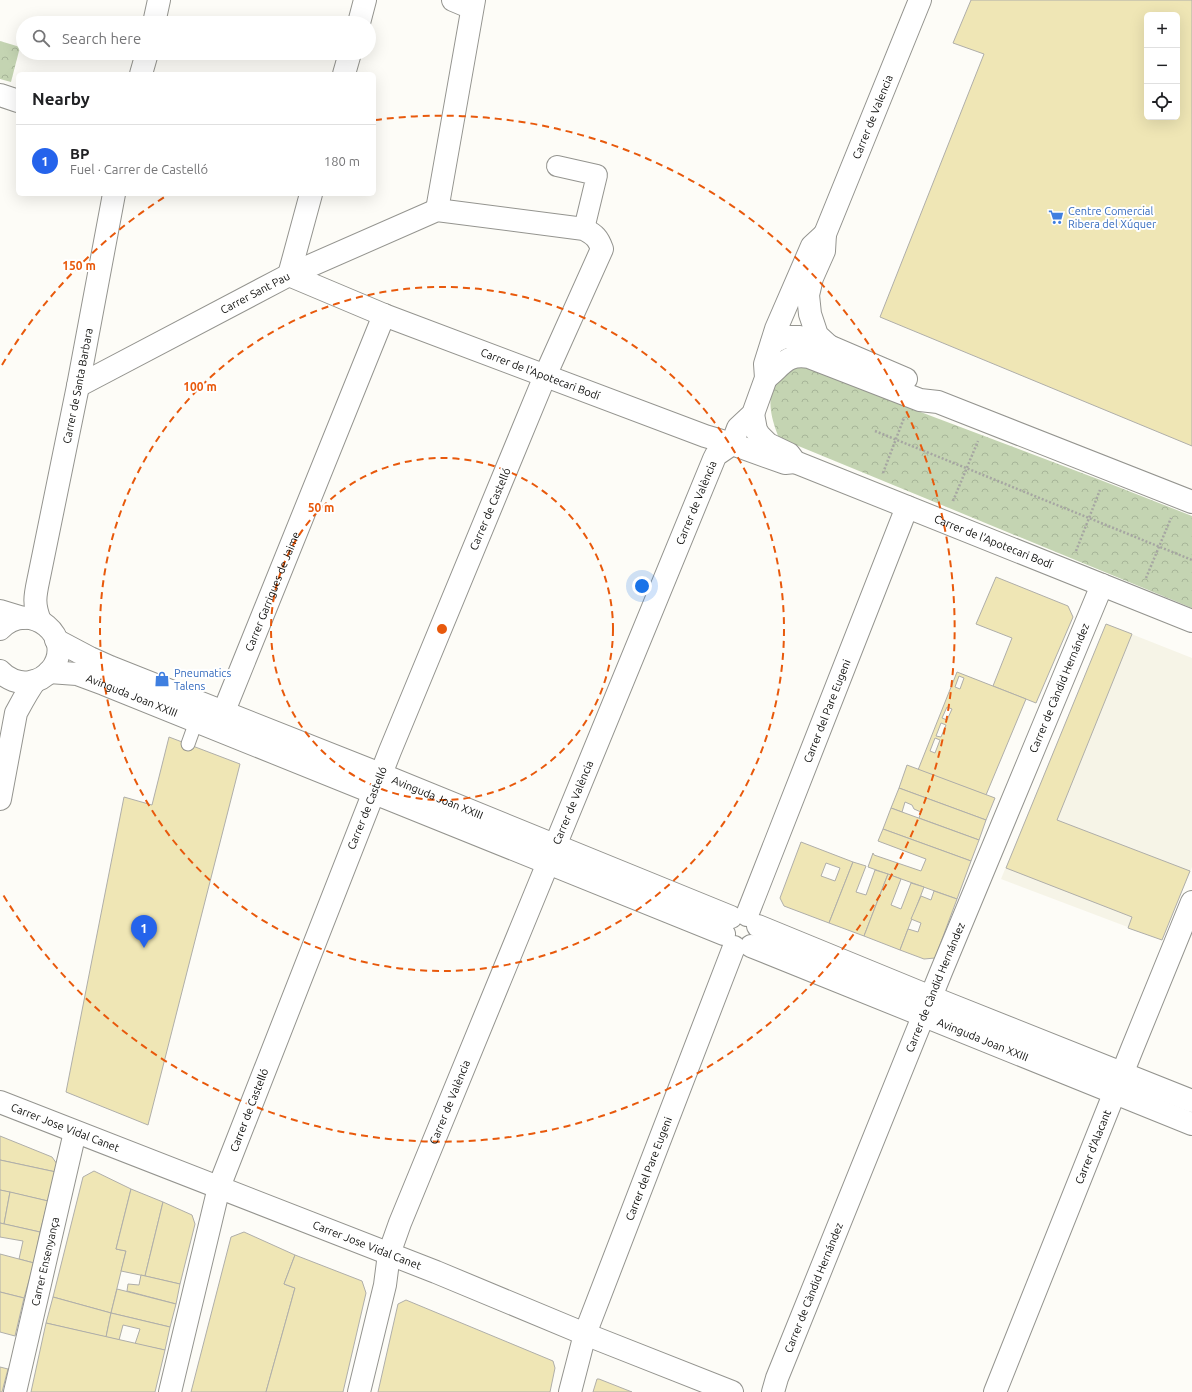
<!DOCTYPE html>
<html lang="en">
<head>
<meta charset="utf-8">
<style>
  :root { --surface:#fff; --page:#f6f6f6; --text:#202124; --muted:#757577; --line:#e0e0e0; --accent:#2563eb }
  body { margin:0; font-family:Ubuntu,sans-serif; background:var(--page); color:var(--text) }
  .controls { position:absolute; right:12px; top:12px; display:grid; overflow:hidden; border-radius:6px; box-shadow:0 4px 16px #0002 }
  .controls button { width:36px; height:36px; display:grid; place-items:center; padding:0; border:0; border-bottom:1px solid var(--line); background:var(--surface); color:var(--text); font:20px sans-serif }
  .you { position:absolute; left:642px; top:586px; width:14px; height:14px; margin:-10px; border:3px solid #fff; border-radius:50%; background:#1a73e8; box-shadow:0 0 0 6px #1a73e833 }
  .badge { display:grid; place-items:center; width:26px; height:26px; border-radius:50%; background:var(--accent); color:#fff; font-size:13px; font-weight:700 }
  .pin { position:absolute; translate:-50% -33px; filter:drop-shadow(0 1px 2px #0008) }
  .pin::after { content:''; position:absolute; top:21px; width:14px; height:12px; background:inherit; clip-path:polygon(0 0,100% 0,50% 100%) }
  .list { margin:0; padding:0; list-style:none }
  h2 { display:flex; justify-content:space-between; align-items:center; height:52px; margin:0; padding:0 16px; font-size:17px }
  h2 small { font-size:13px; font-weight:400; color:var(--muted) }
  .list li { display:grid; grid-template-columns:26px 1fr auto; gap:12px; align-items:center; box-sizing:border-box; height:72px; padding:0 16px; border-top:1px solid var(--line) }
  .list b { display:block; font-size:15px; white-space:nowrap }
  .list p { margin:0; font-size:13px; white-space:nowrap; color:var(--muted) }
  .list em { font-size:13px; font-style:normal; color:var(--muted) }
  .icon { flex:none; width:22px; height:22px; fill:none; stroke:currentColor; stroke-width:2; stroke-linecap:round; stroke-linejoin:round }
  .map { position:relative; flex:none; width:1192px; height:1392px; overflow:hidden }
  .search { position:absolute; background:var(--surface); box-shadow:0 4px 16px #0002; left:16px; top:16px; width:360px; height:44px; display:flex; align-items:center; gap:10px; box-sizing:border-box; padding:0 14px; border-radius:22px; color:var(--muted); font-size:15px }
  .panel { position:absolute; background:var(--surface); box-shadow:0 4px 16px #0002; left:16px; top:72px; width:360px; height:124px; border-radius:6px }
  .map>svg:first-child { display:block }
</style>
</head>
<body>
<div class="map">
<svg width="1192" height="1392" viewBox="0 0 1192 1392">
  <defs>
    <pattern id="park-crowns" width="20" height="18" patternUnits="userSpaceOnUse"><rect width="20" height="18" fill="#c4d4b2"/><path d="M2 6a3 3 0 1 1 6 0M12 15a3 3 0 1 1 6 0" fill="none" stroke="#a7b598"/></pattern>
  </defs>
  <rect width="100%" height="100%" fill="#fdfcf7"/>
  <path fill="#f6f4e7" d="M1106 624 1192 658V867L1162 940 1001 879Z"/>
  <g fill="url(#park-crowns)">
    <path d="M0 41 20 47 11 82 0 79Z"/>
    <path d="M811 366 902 405 1103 481 1192 516V608L779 438C773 423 766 402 774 386 777 379 785 373 790 367Z"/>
  </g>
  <g fill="#efe6b5" stroke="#afaea9" fill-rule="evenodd">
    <path d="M971 0H1192V446L880 317 984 54 953 43ZM1147 15H1177V117H1147Z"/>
    <path d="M996 577 1068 606 1073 617 1036 703 993 686 1012 638 976 624Z"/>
    <path d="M1106 624 1132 634 1057 820 1190 871 1162 940 1128 928 1132 917 1006 868Z"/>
    <path d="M957 672 1026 699 986 795 918 770ZM959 676 964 678 960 689 955 687ZM947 707 952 709 947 720 942 718ZM941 723 946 725 941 737 936 736ZM935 738 940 740 935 753 930 751Z"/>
    <path d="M169 737 240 764 148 1125 66 1092 124 797 152 805Z"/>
    <path d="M907 765 995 798 986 820 899 788Z"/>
    <path d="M899 788 986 820 979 840 919 818 921 812 914 809 912 805 905 802 902 812 891 808Z"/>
    <path d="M891 808 979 840 971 861 883 829Z"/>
    <path d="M883 829 971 861 957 899 868 867 873 853 874 855 921 871 926 859 878 841Z"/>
    <path d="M801 842 853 862 829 923 784 906 780 898ZM826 863 840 868 835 881 821 876Z"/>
    <path d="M853 862 866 866 856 892 866 895 875 870 888 874 864 936 829 923Z"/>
    <path d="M888 874 901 879 891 905 901 909 911 883 924 887 900 950 864 936Z"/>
    <path d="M934 891 957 899 935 958 924 959 900 950 908 929 918 932 921 923 911 919 921 896 931 900Z"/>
    <path d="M0 1136 52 1157 57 1164 56 1172 0 1160Z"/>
    <path d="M0 1160 56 1172 48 1201 0 1190Z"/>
    <path d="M94 1171 131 1189 116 1249 126 1251 111 1313 53 1297 83 1177Z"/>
    <path d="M131 1189 163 1202 145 1276 121 1271 126 1251 116 1249Z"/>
    <path d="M0 1190 10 1192 4 1224 0 1223Z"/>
    <path d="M10 1192 48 1201 40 1232 4 1224Z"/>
    <path d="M163 1202 192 1215 195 1224 180 1284 145 1276Z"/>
    <path d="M0 1223 40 1232 34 1263 19 1259 23 1241 0 1237Z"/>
    <path d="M244 1232 295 1255 284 1284 295 1288 266 1392H191L231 1237Z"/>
    <path d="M0 1254 34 1263 24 1298 0 1292Z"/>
    <path d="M295 1255 362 1281 366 1293 343 1392H266L295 1288 284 1284Z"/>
    <path d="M141 1275 180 1284 176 1304 127 1291 128 1284 139 1285Z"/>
    <path d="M117 1289 176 1304 170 1327 111 1313Z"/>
    <path d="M0 1292 24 1298 15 1336 0 1332Z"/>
    <path d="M53 1297 111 1313 106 1337 46 1323Z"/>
    <path d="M406 1300 553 1361 555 1368 550 1392H378L398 1304Z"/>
    <path d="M111 1313 170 1327 165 1350 135 1344 140 1329 123 1325 119 1340 106 1337Z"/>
    <path d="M46 1323 165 1350 155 1392H31Z"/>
    <path d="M0 1367 8 1369 2 1392H0Z"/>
    <path d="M597 1379H599L632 1392H593Z"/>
  </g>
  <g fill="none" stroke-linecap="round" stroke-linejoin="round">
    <g stroke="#94948f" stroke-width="15">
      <path id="service" d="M188 744 198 716"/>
    </g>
    <g stroke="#94948f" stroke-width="22">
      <path id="pedestrian" d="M557 166 597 175 584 229"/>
    </g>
    <g stroke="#94948f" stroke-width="24">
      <g id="minor">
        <path d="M453 0 472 8"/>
        <path d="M359 23 365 0"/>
        <path d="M344 74 350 53"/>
        <path d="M0 95 18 101"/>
        <path id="s1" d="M311 194 289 275 384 315 705 436 732 444 785 463 795 462"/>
        <path d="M437 210 474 0"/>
        <path d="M772 343 784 337H800L829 346 906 379"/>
        <path id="s2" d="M829 346 817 335 810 314 808 295 812 278 824 251 825 234 920 0"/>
        <path d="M766 378C782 366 786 353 809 357L920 400 938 402 1192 502"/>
        <path id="s3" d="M78 386 289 275 437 210 584 229C595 235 598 238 602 249L545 376 390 751 219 1187 170 1392"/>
        <path id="s4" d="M753 414 756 430 759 435 768 444 789 454 795 462 1192 621"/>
        <path d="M0 611 23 618"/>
        <path id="s5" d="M56 640 90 658 110 667 380 774 731 917"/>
        <path id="s6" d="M49 672 77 674 104 684 724 934"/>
        <path id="s7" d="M224 711 384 315"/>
        <path id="s8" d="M747 915 907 507"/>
        <path d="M758 926 931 997 1192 1101"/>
        <path id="s9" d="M751 946 1192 1124"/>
        <path id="s10" d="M0 1102 436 1272 585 1334 732 1392"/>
        <path id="s11" d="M15 1392 75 1132"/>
        <path id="s12" d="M359 1392 385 1285 389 1254 400 1223 714 459 716 455 732 444 738 428 753 414 766 378 765 364 776 329 812 246 825 234"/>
        <path id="s13" d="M570 1392 585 1334 734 947"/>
        <path id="s14" d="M773 1392 777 1378 941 972 1102 585"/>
        <path id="s15" d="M995 1392 1132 1049 1192 902"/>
      </g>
    </g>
    <g stroke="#94948f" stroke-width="24">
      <g id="tertiary">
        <path d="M154 23 159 0"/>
        <path d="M141 74 147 53"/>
        <path id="s16" d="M40 621C33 603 35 596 39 577L78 386 114 194"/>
        <path d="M0 629C30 598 77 638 51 670 45 677 38 681 30 682 19 684 7 679 0 671"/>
        <path d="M0 799 16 713C22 702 27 692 35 681"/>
      </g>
    </g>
    <g stroke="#a6a6a2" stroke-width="2.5" stroke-dasharray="2 2" stroke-linecap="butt">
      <path d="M875 431 1192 560"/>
      <path d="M883 473 904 418"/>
      <path d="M953 501 978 441"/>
      <path d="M1076 551 1100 490"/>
      <path d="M1146 578 1171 518"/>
    </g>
    <use href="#service" stroke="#fff" stroke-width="13"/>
    <use href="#pedestrian" stroke="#fff" stroke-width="20"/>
    <use href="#minor" stroke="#fff" stroke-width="22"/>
    <use href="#tertiary" stroke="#fff" stroke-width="22"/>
  </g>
  <g fill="none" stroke="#e8590c" stroke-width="2" stroke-dasharray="7 5">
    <circle cx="442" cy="629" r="171"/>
    <circle cx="442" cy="629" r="342"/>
    <path d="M2 365A513 513 0 0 1 166 196M375 120A513 513 0 1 1 2 893"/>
  </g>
  <defs>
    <g id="supermarket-bare" transform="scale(1.2)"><path d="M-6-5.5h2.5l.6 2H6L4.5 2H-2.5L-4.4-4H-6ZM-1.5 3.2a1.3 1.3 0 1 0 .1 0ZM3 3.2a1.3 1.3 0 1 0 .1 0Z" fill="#3f7fe0" stroke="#fff" stroke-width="2.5" paint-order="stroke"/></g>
    <g id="shop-bare" transform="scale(1.2)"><path d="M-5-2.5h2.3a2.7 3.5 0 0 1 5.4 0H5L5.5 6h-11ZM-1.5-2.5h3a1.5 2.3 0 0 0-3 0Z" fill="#3f7fe0" stroke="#fff" stroke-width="2.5" paint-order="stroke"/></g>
  </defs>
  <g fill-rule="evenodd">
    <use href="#supermarket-bare" x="1056" y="217"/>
    <use href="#shop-bare" x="162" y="679"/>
  </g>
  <g text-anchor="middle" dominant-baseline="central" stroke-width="4" stroke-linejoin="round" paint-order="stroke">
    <g font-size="11" fill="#0f0f0d" stroke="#fff">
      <text stroke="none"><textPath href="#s2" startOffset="248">Carrer de Valencia</textPath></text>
      <text stroke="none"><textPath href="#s3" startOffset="200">Carrer Sant Pau</textPath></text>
      <text stroke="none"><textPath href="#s1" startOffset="354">Carrer de l'Apotecari Bodí</textPath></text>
      <text stroke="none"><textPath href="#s16" startOffset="240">Carrer de Santa Barbara</textPath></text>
      <text stroke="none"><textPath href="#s12" startOffset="953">Carrer de València</textPath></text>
      <text transform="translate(490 509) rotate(-67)">Carrer de Castelló</text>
      <text stroke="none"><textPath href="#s4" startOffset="282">Carrer de l'Apotecari Bodí</textPath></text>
      <text stroke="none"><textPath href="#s7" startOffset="129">Carrer Garrigues de Jaime</textPath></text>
      <text stroke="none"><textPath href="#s14" startOffset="760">Carrer de Càndid Hernández</textPath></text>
      <text stroke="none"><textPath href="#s6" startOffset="87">Avinguda Joan XXIII</textPath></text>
      <text stroke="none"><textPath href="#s8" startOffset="219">Carrer del Pare Eugeni</textPath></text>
      <text stroke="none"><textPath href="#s5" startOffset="413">Avinguda Joan XXIII</textPath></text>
      <text stroke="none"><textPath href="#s12" startOffset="629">Carrer de València</textPath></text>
      <text transform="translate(367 808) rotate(-68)">Carrer de Castelló</text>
      <text stroke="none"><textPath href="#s14" startOffset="436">Carrer de Càndid Hernández</textPath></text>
      <text stroke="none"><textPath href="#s9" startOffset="250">Avinguda Joan XXIII</textPath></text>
      <text stroke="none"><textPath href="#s12" startOffset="305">Carrer de València</textPath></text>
      <text transform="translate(249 1110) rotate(-69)">Carrer de Castelló</text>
      <text stroke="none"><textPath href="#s10" startOffset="70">Carrer Jose Vidal Canet</textPath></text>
      <text stroke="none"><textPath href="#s15" startOffset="264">Carrer d'Alacant</textPath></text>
      <text stroke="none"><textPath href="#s13" startOffset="237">Carrer del Pare Eugeni</textPath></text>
      <text stroke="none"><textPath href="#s10" startOffset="394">Carrer Jose Vidal Canet</textPath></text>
      <text stroke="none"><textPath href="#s11" startOffset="134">Carrer Ensenyança</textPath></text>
      <text stroke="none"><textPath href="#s14" startOffset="112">Carrer de Càndid Hernández</textPath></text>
    </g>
    <g font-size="11" fill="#366cbe" stroke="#fff" text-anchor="start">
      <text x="1068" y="211">Centre Comercial<tspan x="1068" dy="13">Ribera del Xúquer</tspan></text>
      <text x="174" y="673">Pneumatics<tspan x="174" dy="13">Talens</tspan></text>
    </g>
  </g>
  <circle cx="442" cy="629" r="6" fill="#e8590c" stroke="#fff" stroke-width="2"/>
  <g font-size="12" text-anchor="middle" font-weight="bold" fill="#e8590c" stroke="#fff" stroke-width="4" stroke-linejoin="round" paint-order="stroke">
    <text x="79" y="270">150 m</text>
    <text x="200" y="391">100 m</text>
    <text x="321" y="512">50 m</text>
  </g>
</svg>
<div class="controls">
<button>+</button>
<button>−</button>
<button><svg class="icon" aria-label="locate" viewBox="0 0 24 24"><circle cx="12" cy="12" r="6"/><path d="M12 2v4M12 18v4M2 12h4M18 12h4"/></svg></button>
</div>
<div class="you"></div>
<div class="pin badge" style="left:144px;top:948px">1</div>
<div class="search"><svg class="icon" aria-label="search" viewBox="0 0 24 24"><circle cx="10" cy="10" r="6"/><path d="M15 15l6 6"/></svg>Search here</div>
<section class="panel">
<h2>Nearby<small></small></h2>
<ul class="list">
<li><span class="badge">1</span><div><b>BP</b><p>Fuel · Carrer de Castelló</p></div><em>180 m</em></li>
</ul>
</section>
</div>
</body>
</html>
